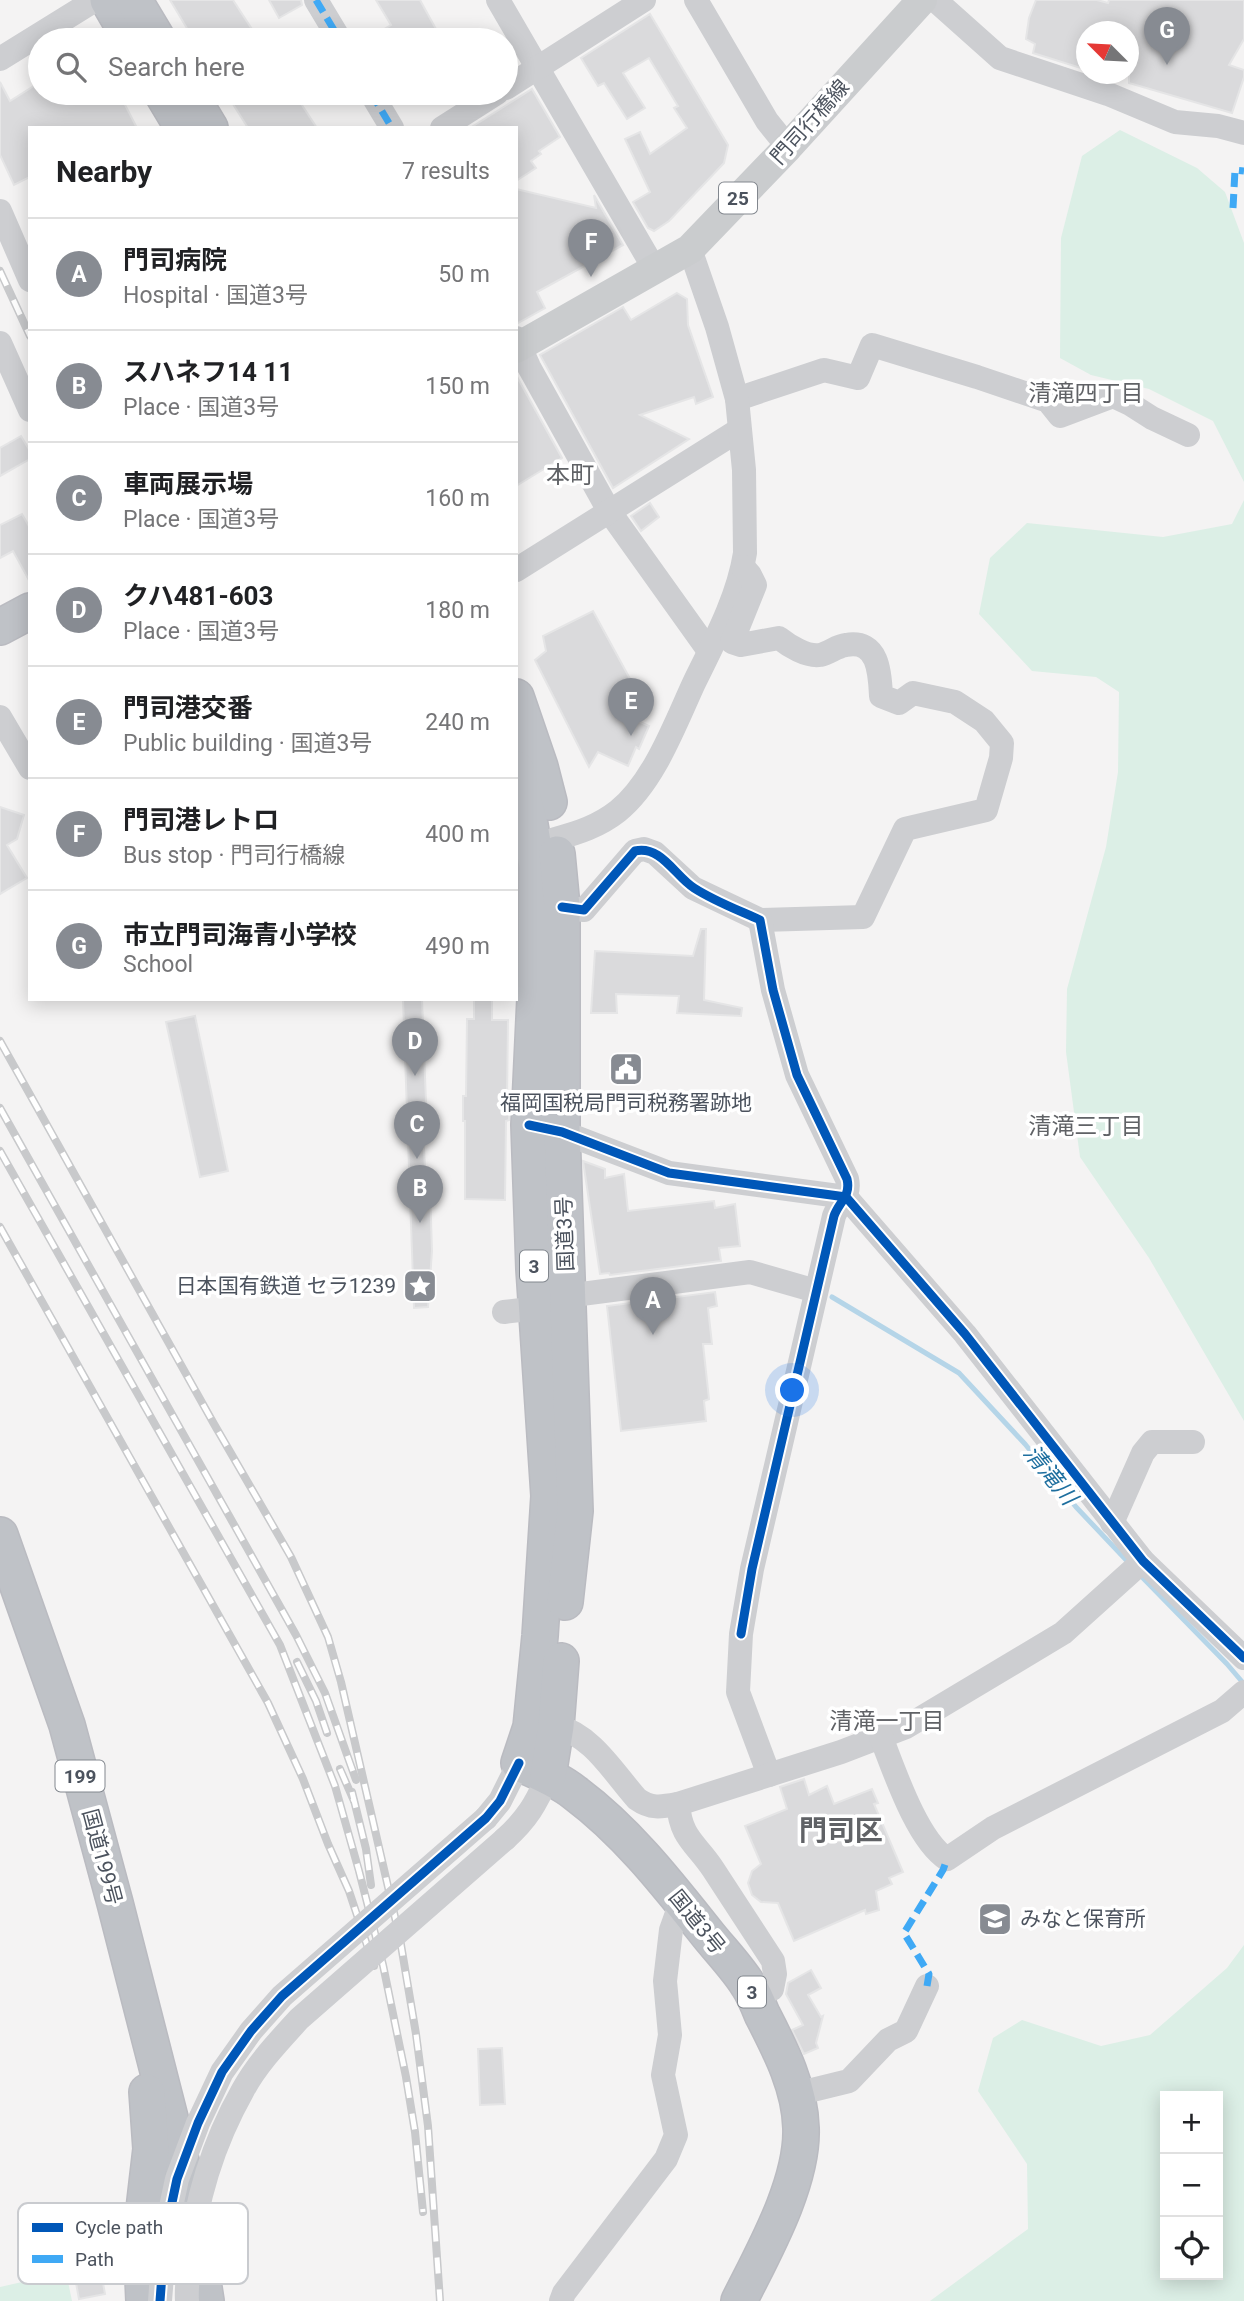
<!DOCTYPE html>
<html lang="en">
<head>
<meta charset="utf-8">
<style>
  :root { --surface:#fff; --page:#f6f6f6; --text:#202124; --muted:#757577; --line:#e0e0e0; --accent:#878b92 }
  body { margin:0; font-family:Roboto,"Noto Sans JP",sans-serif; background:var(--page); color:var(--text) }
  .controls { position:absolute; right:21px; bottom:21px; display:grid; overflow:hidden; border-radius:0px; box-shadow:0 4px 18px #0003 }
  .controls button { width:63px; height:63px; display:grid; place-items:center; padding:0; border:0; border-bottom:2px solid var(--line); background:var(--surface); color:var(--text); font:35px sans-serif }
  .compass { position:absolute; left:1076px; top:21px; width:63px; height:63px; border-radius:50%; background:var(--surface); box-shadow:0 4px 18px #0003; rotate:294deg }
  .you { position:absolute; left:793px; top:1391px; width:24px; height:24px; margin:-18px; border:5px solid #fff; border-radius:50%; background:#1a73e8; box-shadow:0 0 0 10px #1a73e833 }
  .badge { display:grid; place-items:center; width:46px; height:46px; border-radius:50%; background:var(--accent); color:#fff; font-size:23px; font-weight:700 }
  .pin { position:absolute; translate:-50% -58px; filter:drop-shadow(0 2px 4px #0008) }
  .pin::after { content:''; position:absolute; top:37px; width:24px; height:21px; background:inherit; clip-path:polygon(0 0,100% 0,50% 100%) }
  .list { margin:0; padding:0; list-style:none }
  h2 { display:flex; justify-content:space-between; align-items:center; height:91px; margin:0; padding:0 28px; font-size:30px }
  h2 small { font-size:23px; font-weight:400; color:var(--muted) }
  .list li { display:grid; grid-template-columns:46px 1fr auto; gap:21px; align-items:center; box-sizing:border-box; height:112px; padding:0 28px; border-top:2px solid var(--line) }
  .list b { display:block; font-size:26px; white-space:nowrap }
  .list p { margin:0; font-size:23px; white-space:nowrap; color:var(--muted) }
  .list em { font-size:23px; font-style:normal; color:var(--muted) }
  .icon { flex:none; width:38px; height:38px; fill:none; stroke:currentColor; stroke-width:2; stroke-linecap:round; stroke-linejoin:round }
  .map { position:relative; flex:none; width:1244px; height:2301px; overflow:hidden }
  .search { position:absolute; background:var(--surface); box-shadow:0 4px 18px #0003; left:28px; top:28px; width:490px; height:77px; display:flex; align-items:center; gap:18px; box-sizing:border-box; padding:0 24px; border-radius:38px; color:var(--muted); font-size:26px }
  .panel { position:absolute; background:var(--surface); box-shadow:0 4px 18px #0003; left:28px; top:126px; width:490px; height:875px; border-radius:0px }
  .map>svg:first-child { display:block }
</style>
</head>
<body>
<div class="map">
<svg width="1244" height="2301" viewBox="0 0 1244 2301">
  <rect width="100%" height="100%" fill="#f4f3f3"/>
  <g fill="#dcefe6" fill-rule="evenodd">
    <path d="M1120 130 1197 168 1225 192 1244 243V482L1213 421 1149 389 1091 375 1060 358 1061 238 1082 156Z"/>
    <path d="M1244 500V1421L1149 1258 1080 1157 1066 1052 1067 989 1106 847 1118 772 1119 692 1096 677 1032 671 979 614 990 558 1027 523 1163 537 1232 524Z"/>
    <path d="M1244 1945V2301H930L1028 2229 1027 2164 978 2091 993 2038 1022 2020 1101 2046 1150 2035 1227 1968ZM1165 2096H1218V2275H1165Z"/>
    <path d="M66 2272 72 2301H0V2287Z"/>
  </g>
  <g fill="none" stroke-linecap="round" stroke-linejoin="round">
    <g stroke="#b5d5e8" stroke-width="5">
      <path d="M832 1297 959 1373 1025 1444 1076 1507 1129 1563"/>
      <path d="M1140 1575 1227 1664 1244 1684"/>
    </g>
  </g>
  <g fill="#dadadc" stroke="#e5e5e6" stroke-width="2">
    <path d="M170 0H233L259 40H194Z"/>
    <path d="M269 0H301L302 5 279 18Z"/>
    <path d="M376 0H420L442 40H366L391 25Z"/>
    <path d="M1036 0H1097L1108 3 1109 0H1244V39L1229 65 1244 70V77L1232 113 1129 83V32H1087V70L1033 53 1035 44 1026 39 1029 18Z"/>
    <path d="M650 14 728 145 724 163 669 221 654 231 648 228 633 202 650 192 625 139 640 132 650 154 687 128 674 108 678 106 649 58 623 73 645 108 627 119 604 83 598 86 581 58Z"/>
    <path d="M0 82 10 101 40 82V93H119L137 128H30V177L14 185 0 155Z"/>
    <path d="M532 89 560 137 539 151 541 154 531 161 536 168 516 181V128H470Z"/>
    <path d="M226 93H294L317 128H248Z"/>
    <path d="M516 189 596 208 594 195 623 245 537 292 545 308 518 323H516Z"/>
    <path d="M677 293 687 299 688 325 713 397 696 404 694 397 640 415 689 439 613 488 540 355 623 307 631 320Z"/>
    <path d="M516 375 562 458 516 486Z"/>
    <path d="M21 436 30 451V459L0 476V448Z"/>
    <path d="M650 503 659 517 641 531 631 516Z"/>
    <path d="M22 514 30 528V582L13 551 0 558V525Z"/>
    <path d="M593 611 635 688 621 713 649 726 639 749 636 747 628 766 598 752 589 767 535 660 546 651 543 636Z"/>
    <path d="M0 807 24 815 17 839 7 845 27 878 0 894Z"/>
    <path d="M701 929H706L704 1000 742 1008 741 1016 677 1013 679 996 616 994 617 1013H591L595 951 693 956Z"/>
    <path d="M403 999H422L427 1128 423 1129 426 1189H430L432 1251 428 1307 414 1308Z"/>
    <path d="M474 999H492V1020H508L507 1099 510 1100 509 1120 506 1121 505 1200 465 1199V1121H463V1096H466L467 1019H474Z"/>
    <path d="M195 1016 228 1171 200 1177 166 1022Z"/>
    <path d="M583 1161 605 1169V1178L624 1174 628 1211 714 1201 715 1208 735 1204 740 1246 719 1248 721 1261 610 1275 609 1273 600 1274Z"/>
    <path d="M715 1292 717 1306 708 1308 712 1344H703L709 1399 704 1401 706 1421 621 1431 607 1306Z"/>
    <path d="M804 1779 809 1795 827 1786 834 1804 872 1789 878 1803 874 1804 903 1872 889 1878 892 1884 876 1891 879 1910 866 1914 865 1910 794 1941 778 1903 761 1902 752 1895 748 1883 752 1871 761 1864 745 1826 787 1809 780 1787Z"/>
    <path d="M811 1970 821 1988 808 1995 821 2017 823 2016 816 2043 818 2048 804 2054 792 2030 803 2025 786 1994 788 1983Z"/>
    <path d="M502 2048 505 2104 480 2105 478 2049Z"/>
    <path d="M100 2266 105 2294 79 2299 74 2272Z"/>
  </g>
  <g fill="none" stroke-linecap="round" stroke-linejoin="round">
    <g stroke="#babbc1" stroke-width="38">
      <g id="highway">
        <path d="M108 0 131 40"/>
        <path d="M134 0 158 40"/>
        <path d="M162 93 183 128"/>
        <path d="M189 93 210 128"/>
        <path d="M0 627 30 611"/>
        <path d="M516 697 540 767 549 802"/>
        <path d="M516 769 530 825 537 866 536 977 529 1125 534 1269 549 1496 540 1636 531 1727 519 1763C538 1772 559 1780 575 1793 626 1831 666 1882 705 1931 719 1949 736 1966 748 1985 754 1994 758 2004 762 2014 780 2049 800 2087 801 2128 803 2183 763 2253 739 2301"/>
        <path d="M557 854 562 907V1132L575 1511 565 1602"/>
        <path d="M0 1535 67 1725 115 1903 189 2192 206 2301"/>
        <path d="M548 1776 556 1726 561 1661"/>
        <path d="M144 2301 141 2235 151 2149 147 2092"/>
      </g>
    </g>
    <g stroke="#cdced1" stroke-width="24">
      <path d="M316 0 340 40"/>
      <path d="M498 0 655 270"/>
      <path d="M696 0 767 121 788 147"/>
      <path d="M935 0 1000 58 1108 94 1175 122 1218 126 1244 133"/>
      <path d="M0 59 95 0"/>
      <path d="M506 88 644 0"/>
      <path d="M371 93 392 128"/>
      <path d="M442 128 497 93"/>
      <path d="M0 211 30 280"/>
      <path d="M516 338 529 367 609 511 709 651"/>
      <path d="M0 343 30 410"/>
      <path d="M737 399 824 370 858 378 872 345 977 377 1048 401 1060 416 1113 396 1130 404 1152 418 1188 435"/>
      <path d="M516 570 739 430"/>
      <path d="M0 717 30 768"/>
      <path d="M555 839C578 833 599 826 618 811 654 782 675 724 694 683 714 642 738 598 745 553L744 470 737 399 717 327 690 249"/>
      <path d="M562 907 584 910 635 851 644 849 655 853 693 888 760 920 863 917 905 829 986 810 1001 758 1002 743 984 721 955 702 913 693 899 703 881 696C880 674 879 639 846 645 837 646 829 653 820 655 807 657 789 646 779 638L741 645 732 642 755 585 750 575 743 567"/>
      <path d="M760 920 773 990 797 1075 847 1179C851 1196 839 1202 834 1216L752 1569 741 1634 738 1692 769 1775"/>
      <path d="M549 1129 562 1132 669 1173 846 1197 965 1334 1143 1561 1244 1658"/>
      <path d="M566 1296 750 1272 816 1291"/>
      <path d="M504 1312 537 1308"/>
      <path d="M1112 1523 1143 1453 1152 1442H1193"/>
      <path d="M556 1726C592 1735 613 1772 637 1799 651 1809 661 1807 678 1804L841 1752 906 1727 1063 1633 1143 1561"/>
      <path d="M881 1737C894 1770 917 1840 947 1859L993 1828 1222 1711 1244 1692"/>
      <path d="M678 1804C681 1839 696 1843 713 1869 733 1900 753 1930 773 1961L775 1974 772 1989 754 1997"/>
      <path d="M486 1818 500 1801 519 1763"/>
      <path d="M505 1839C527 1819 536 1804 548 1776"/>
      <path d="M796 2094 849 2081 888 2040 906 2031 927 1986"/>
      <path d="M561 2301 564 2293 666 2159 676 2135 663 2075 670 2035 665 1981 671 1930 681 1902"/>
    </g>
    <path stroke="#caccce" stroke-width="30" d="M516 348 690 249 788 147 922 0"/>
    <use href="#highway" stroke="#bfc2c7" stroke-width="35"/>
    <g stroke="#c8c9cb" stroke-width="8">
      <g id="rail">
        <path d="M0 271 30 336"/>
        <path d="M0 1041 214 1424 291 1557 328 1637 341 1682 400 1939 416 2034 428 2126 440 2301"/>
        <path d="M0 1108 296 1635 325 1693 356 1780"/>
        <path d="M0 1151 280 1645 335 1786 359 1871 383 1965 406 2077 415 2132 423 2212"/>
        <path d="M0 1227 268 1703 303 1779 328 1844 349 1891 374 1966"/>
        <path d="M297 1662 316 1701 327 1733"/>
        <path d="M340 1769 354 1801"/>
        <path d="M352 1792 366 1849 371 1885"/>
      </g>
    </g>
    <use href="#rail" stroke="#fff" stroke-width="5" stroke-dasharray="16" stroke-linecap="butt"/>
    <g stroke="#cdced1" stroke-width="24">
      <path d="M160 2301 165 2235 177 2179 198 2123 222 2072 251 2031 282 1996 486 1818"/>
      <path d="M187 2301C186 2289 188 2276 189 2264 195 2203 213 2143 243 2090 257 2064 279 2041 299 2019L505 1839"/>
    </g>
    <g stroke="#3fa9f5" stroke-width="7" stroke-dasharray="14 7" stroke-linecap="butt">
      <path d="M316 0 340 40"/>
      <path d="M371 93 392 128"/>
      <path d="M1233 208 1235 170 1244 171"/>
      <path d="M927 1986 929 1974 904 1933 943 1870 947 1859"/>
    </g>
    <g stroke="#fff" stroke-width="13">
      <g id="cycleway">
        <path d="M562 907 584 910 635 851C661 845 675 876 694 888 714 901 738 910 760 920L773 990 797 1075 847 1179C851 1196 839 1202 834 1216L752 1569 741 1634"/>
        <path d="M529 1125 562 1132 669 1173 846 1197 965 1334 1143 1561 1244 1658"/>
        <path d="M160 2301 165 2235 177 2179 198 2123 222 2072 251 2031 282 1996 486 1818 500 1801 519 1763"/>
      </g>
    </g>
    <use href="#cycleway" stroke="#0057b8" stroke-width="9"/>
  </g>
  <defs>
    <g id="civic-square" transform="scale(1.75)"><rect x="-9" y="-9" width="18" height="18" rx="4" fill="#878b92" stroke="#fff"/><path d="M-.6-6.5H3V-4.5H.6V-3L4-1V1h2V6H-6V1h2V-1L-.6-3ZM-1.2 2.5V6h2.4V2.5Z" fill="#fff"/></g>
    <g id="sight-square" transform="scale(1.75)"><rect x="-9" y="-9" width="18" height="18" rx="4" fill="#878b92" stroke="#fff"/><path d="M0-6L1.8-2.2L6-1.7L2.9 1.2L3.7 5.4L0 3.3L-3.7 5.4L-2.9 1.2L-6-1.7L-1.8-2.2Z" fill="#fff"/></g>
    <g id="school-square" transform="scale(1.75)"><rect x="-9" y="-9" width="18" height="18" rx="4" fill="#878b92" stroke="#fff"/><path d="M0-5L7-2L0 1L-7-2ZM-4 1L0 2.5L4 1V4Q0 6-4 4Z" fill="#fff"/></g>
  </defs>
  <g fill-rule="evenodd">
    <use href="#civic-square" x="626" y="1069"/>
    <use href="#sight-square" x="420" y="1286"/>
    <use href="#school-square" x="995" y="1919"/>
  </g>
  <g text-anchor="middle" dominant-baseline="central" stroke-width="7" stroke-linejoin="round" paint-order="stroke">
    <g fill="#fff" stroke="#82878e" stroke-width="2">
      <rect x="719" y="182.5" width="38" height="31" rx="5"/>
      <rect x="520" y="1250.5" width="28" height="31" rx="5"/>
      <rect x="55.5" y="1760.5" width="49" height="31" rx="5"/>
      <rect x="738" y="1976.5" width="28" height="31" rx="5"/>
    </g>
    <g font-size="19" font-weight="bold" fill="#4c535e">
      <text x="738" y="198">25</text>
      <text x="534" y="1266">3</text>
      <text x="80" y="1776">199</text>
      <text x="752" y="1992">3</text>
    </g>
    <g font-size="21" fill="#4c535e" stroke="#fff">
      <text transform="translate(810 122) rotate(-48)">門司行橋線</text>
      <text transform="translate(565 1234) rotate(-92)">国道3号</text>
      <text transform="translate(102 1857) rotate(75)">国道199号</text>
      <text transform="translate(697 1922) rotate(51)">国道3号</text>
    </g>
    <g font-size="21" fill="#4c535e" stroke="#fff">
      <text x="626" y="1103">福岡国税局門司税務署跡地</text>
      <text x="396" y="1286" text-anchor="end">日本国有鉄道 セラ1239</text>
      <text x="1020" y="1919" text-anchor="start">みなと保育所</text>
    </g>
    <g font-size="23" fill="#606266" stroke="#fff">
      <text x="1086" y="393">清滝四丁目</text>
      <text x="1086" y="1126">清滝三丁目</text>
      <text x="887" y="1721">清滝一丁目</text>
    </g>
    <g font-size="23" font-style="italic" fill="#1e6f9f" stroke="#fff">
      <text transform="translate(1050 1475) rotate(51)">清滝川</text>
    </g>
    <g font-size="24" fill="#606266" stroke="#fff">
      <text x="570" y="475">本町</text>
    </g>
    <g font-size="28" font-weight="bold" fill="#606266" stroke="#fff">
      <text x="841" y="1830">門司区</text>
    </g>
  </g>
  <rect x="18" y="2203" width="230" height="81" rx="10" fill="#fff" stroke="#c9cbcf" stroke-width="2"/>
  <rect x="32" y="2223" width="31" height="9" fill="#0057b8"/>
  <rect x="32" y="2255" width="31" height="8" fill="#3fa9f5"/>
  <g font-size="19" fill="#4c535e">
    <text x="75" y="2234">Cycle path</text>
    <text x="75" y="2266">Path</text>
  </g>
</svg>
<div class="controls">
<button>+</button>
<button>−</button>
<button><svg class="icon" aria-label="locate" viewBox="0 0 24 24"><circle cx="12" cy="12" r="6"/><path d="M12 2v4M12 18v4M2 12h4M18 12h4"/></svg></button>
</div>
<svg class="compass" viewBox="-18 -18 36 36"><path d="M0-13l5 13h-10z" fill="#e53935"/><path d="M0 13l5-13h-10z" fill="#757577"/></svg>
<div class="you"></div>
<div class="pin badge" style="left:653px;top:1335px">A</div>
<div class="pin badge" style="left:420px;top:1223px">B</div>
<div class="pin badge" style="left:417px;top:1159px">C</div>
<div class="pin badge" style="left:415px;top:1076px">D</div>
<div class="pin badge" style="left:631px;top:736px">E</div>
<div class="pin badge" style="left:591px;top:277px">F</div>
<div class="pin badge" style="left:1167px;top:65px">G</div>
<div class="search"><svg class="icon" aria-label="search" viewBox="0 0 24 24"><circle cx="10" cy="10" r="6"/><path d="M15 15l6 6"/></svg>Search here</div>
<section class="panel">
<h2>Nearby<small>7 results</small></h2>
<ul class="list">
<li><span class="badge">A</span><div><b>門司病院</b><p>Hospital · 国道3号</p></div><em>50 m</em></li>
<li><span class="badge">B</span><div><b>スハネフ14 11</b><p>Place · 国道3号</p></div><em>150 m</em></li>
<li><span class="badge">C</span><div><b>車両展示場</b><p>Place · 国道3号</p></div><em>160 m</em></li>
<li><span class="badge">D</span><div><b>クハ481-603</b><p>Place · 国道3号</p></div><em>180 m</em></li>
<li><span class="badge">E</span><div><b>門司港交番</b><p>Public building · 国道3号</p></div><em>240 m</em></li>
<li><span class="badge">F</span><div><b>門司港レトロ</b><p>Bus stop · 門司行橋線</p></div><em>400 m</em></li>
<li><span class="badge">G</span><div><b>市立門司海青小学校</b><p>School</p></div><em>490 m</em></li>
</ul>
</section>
</div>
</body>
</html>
